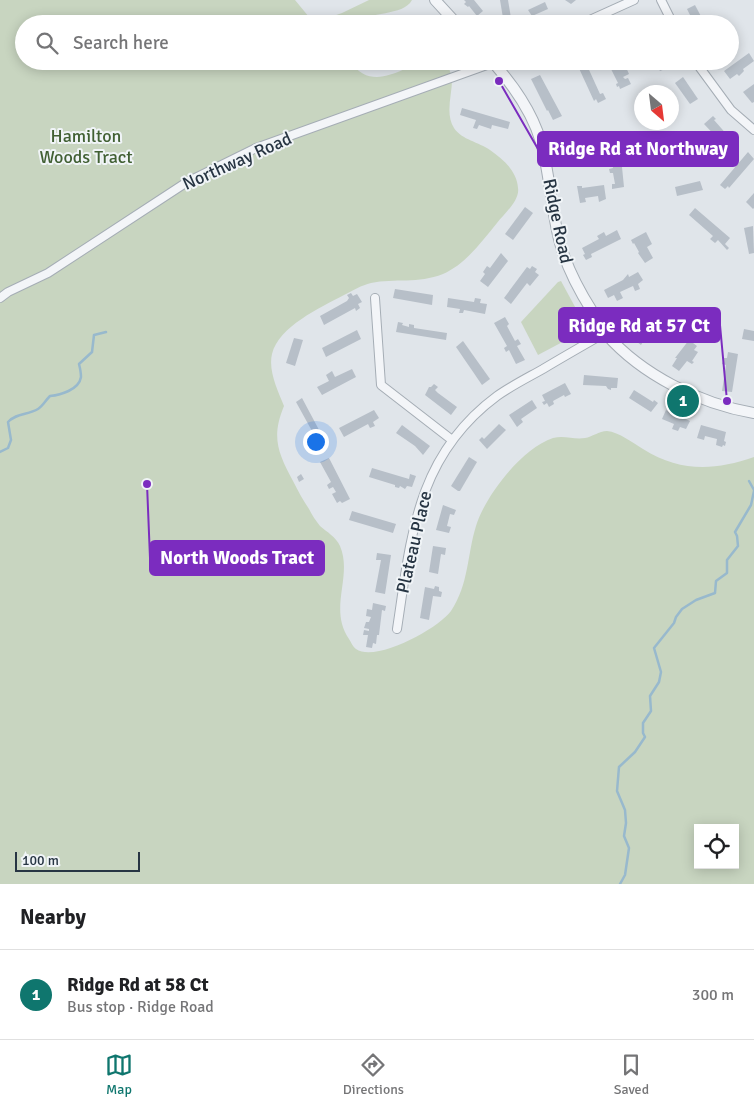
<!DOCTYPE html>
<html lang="en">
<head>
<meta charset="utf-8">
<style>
  :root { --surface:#fff; --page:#f6f6f6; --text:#202124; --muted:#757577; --line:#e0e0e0; --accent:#0f766e }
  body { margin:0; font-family:Signika,sans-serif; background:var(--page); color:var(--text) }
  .controls { position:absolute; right:15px; bottom:15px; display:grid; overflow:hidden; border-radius:0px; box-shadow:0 2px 12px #0003 }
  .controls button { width:45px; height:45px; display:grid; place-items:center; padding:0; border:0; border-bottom:1px solid var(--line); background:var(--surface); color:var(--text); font:25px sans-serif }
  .compass { position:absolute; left:634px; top:85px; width:45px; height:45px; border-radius:50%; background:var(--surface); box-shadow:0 2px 12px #0003; rotate:152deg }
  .scale { position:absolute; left:15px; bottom:12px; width:125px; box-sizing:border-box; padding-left:5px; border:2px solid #273543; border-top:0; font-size:14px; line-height:18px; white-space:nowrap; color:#273543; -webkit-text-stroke:4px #f0f4f7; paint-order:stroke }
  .you { position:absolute; left:315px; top:441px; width:18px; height:18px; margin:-12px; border:4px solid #fff; border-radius:50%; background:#1a73e8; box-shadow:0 0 0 8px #1a73e833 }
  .badge { display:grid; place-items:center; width:32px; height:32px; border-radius:50%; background:var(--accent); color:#fff; font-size:16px; font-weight:700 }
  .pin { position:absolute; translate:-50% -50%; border:2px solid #fff; box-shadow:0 1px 5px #0006 }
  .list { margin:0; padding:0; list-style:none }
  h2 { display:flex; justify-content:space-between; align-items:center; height:65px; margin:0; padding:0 20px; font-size:21px }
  h2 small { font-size:16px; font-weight:400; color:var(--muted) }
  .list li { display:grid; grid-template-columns:32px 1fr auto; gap:15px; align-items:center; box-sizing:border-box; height:90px; padding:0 20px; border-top:1px solid var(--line) }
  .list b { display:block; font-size:19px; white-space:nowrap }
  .list p { margin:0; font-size:16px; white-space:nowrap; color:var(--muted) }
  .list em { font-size:16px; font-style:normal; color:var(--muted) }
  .icon { flex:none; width:28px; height:28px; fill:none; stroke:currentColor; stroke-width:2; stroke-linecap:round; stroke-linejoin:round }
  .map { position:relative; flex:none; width:754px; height:884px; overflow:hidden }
  .search { position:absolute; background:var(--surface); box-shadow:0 2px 12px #0003; left:15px; right:15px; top:15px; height:55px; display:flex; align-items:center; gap:12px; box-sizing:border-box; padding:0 18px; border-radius:28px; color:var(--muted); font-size:19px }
  .sheet { height:155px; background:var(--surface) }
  nav { display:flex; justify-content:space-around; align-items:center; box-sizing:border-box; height:70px; border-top:1px solid var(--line); background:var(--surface); font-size:14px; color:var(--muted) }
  nav a { display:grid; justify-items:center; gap:2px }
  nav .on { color:var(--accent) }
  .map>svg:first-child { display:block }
</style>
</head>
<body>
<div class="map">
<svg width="754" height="884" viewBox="0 0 754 884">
  <rect width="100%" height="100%" fill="#e0e5ea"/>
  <g fill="#c8d5c0" fill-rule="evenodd">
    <path d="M0 0H295L309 17 322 20 342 13 369 0H412C403 17 369 10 355 24H24V61H349C377 98 406 59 436 62 440 62 444 64 448 65 449 70 452 75 452 80 452 95 445 114 454 128 462 140 479 142 490 150 503 159 517 171 518 188 520 200 505 213 497 223 482 241 466 264 443 274 418 284 395 278 371 283 362 285 352 291 344 295 320 308 279 326 272 354 268 371 278 391 284 406 271 437 278 453 293 481 298 491 303 500 309 509 312 515 316 521 320 526 327 532 336 537 340 546 353 576 328 609 349 639 351 642 353 647 356 649 376 663 439 628 451 611 469 584 467 555 476 526 485 496 522 448 553 438 565 435 574 440 585 438 592 437 599 431 607 431 619 432 633 443 643 449 680 472 714 471 754 457V884H0ZM698 828H735V865H698Z"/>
    <path d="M561 281 587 329 538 355 521 322 558 282Z"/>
  </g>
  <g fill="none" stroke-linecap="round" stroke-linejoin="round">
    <g stroke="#98b9cd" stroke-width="2.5">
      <path d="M0 452 8 448 11 440 8 422C16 413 28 415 38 409 43 406 45 401 50 396 60 395 79 390 81 377 81 373 80 368 79 364L92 352 94 335 106 332"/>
      <path d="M749 481 754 490"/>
      <path d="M620 884 625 875 629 848 624 836 626 823 625 810 617 791 619 767 635 752 645 737 643 733V723L651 711 650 696 659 682 661 672 654 648 674 623 676 617 682 609 696 600 715 593 716 581 727 573V560L738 546 737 536 735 532 751 505 754 491"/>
    </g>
  </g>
  <g fill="#b7bfc8">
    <path d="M464 0H474L483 11 477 16 469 6 468 7 464 4 466 2Z"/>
    <path d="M500 0H508L512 24H504Z"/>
    <path d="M565 0H576L571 4Z"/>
    <path d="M545 2 548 9 532 16 528 10Z"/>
    <path d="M695 5 705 24H696L691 17 687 9Z"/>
    <path d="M647 16 651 24H643L640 19Z"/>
    <path d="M749 53 754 61 743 69 744 71 739 76 737 74 730 79 724 71Z"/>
    <path d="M583 61H585L600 94 603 93 606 99 598 103 596 99 594 101 577 64Z"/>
    <path d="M607 61H617L619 67 625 65 629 74 623 77 625 79 628 78 631 84 620 89 619 86 617 87 616 84 618 83Z"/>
    <path d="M655 61H667L670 67 660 71 658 68 662 66 660 64 657 65Z"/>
    <path d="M540 75 562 116 553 120 548 110 547 111 531 79Z"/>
    <path d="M683 77 698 99 690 104 675 83Z"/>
    <path d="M754 84V102L752 103 743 92Z"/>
    <path d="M462 108 510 122 508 129 492 125 491 129 479 125 477 129 473 128 476 120 460 115Z"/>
    <path d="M713 116 716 119 714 120 729 137 726 140 729 143 723 148 717 142 719 140 704 124Z"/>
    <path d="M618 137 620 150 624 149 625 156 621 157 624 187 612 189V184H615L613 173H610L609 169 613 168 611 158H608V154H610L609 143 614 142 613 138Z"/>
    <path d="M748 152 754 159 729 188 728 186 725 189 720 185Z"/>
    <path d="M700 181 703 190 677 196 675 187Z"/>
    <path d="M604 185 606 199 599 202 598 196 585 198 586 202 580 203 577 186H582V188Z"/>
    <path d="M754 193V208L753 209 746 202Z"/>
    <path d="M525 207 533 213 513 240 505 234Z"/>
    <path d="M695 208 730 238 725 244 729 248 727 250 718 240 715 243 710 239 713 236 689 215Z"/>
    <path d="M753 226 754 253 749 254 744 228Z"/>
    <path d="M617 230 621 239 591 254 592 257 586 260 583 255 585 254 582 248 599 239 597 236 604 232 606 236Z"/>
    <path d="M646 232 652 244 647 247 653 258 645 263 638 253 639 252 634 243 633 244 631 240Z"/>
    <path d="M501 253 508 261 488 287 480 281 485 274 483 272 487 266 490 268Z"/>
    <path d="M532 266 537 269 535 272 539 275 530 286 527 283 511 304 504 298 527 267 530 269Z"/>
    <path d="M638 272 643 280 638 284 640 289 635 291 633 286 620 292 623 298 617 301 614 295 608 298 604 290 623 280 628 274 629 277Z"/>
    <path d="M395 289 433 295 432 305 393 298Z"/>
    <path d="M351 293 353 296 357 294 362 302 358 304 360 308 356 311 355 308 324 325 320 316 347 301 349 298 347 295Z"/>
    <path d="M448 298 474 302 475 298 481 299 480 303 487 304 485 314 464 310 463 313H459L460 309 447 307Z"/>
    <path d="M670 308 688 321 691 317 698 322 690 333 681 327 672 326 671 324 673 321 671 320 669 322 663 318Z"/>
    <path d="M505 317 509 324 507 326 515 341 518 339 521 344 517 346 525 360 516 364 509 350 506 352 504 348 507 346 494 323Z"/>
    <path d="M648 318 655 323 641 345 629 336 633 331 637 333Z"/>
    <path d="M398 322 403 323 402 325 409 327V324L414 325V328L447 333 446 340 396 332Z"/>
    <path d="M744 329 754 331V341L742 339Z"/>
    <path d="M357 330 361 339 326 357 322 348Z"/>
    <path d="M294 338 303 340 295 366 286 363Z"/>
    <path d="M689 340 697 346 694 350 698 352 692 361 694 362 692 364 687 361 679 371 672 366 677 358H675Z"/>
    <path d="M463 341 490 379 482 385 456 347Z"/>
    <path d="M728 352 738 354 732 392 722 391 726 365 722 364 724 358H727Z"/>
    <path d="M352 369 356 377 322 395 317 387 329 381 326 375 332 371 335 377Z"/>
    <path d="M584 375 618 378 617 388H611V390L608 389 606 386 583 385Z"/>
    <path d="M565 383 571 394 565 397 564 395 553 401 554 404 549 407 547 403 544 405 542 402 545 401 542 395Z"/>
    <path d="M434 384 438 387 435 390 438 393 457 407 451 415 425 395 429 387H431Z"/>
    <path d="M634 390 653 402 654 400 658 403 651 412 629 398Z"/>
    <path d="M302 398 326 443 320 446 316 439 312 441 308 433 312 431 296 402Z"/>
    <path d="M532 400 537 408 521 419 523 422 517 427 509 415Z"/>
    <path d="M374 410 379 418 373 422 375 426 370 428 368 424 344 437 339 428Z"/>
    <path d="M666 410 674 414 676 411 683 415 682 417 690 421 686 429 680 427 678 431 672 429 674 424 662 419Z"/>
    <path d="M499 424 506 430 487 449 479 440 482 437 484 439Z"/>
    <path d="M402 425 430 446 423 455 415 446 396 433Z"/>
    <path d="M701 425 726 432 724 441 726 442 725 446 723 445 722 447 716 445 717 439 705 436 704 440 697 438Z"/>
    <path d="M469 457 477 462 460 491H458L451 486Z"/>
    <path d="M329 458 350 499 342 503 340 501 337 503 332 494 336 492 333 487 329 489 327 485 331 482 320 462Z"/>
    <path d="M372 468 409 479 410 474 416 476 412 487 407 486 405 489 400 486 399 488 395 487V485L369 477Z"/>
    <path d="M301 474 304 479 299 482 297 477Z"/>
    <path d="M443 505 456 510 454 515 450 514 447 526 451 527 449 533 436 530Z"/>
    <path d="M352 511 396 524 393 533 349 520Z"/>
    <path d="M433 546 446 548 445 555 441 554 438 574 429 572Z"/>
    <path d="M377 553 391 555 385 594 375 592 381 560H376Z"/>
    <path d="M435 586 439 587V591L442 592 441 597 433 596 429 620 420 618 425 587 434 589Z"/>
    <path d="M373 603 386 606 385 611 382 610 379 635H377L376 644 373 643 372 648 366 647 368 635H363L364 630 369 631V629L364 628 366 622H369L371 617 366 616 367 609 372 610Z"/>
  </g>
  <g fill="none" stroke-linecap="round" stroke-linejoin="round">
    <g stroke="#a5adb5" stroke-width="10">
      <g id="minor">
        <path d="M661 0 673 24"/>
        <path d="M581 24 634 0"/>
        <path d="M695 61 731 110 754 130"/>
        <path d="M0 298 8 292 48 273 187 182 256 148 498 61"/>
        <path d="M375 298 381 385 452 440"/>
        <path d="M397 629C411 537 416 456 497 396 511 386 527 378 543 369 563 357 584 345 605 333"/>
      </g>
    </g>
    <g stroke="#a5adb5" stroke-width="12">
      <g id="tertiary">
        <path d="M435 0 457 24"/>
        <path d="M492 61C513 85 532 111 541 142 550 175 551 210 560 243 567 268 578 289 592 311 596 319 600 328 606 334 642 375 700 404 754 413"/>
      </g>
    </g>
    <use href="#minor" stroke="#f3f5f8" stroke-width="8"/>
    <use href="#tertiary" stroke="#f3f5f8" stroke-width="10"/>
  </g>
  <g text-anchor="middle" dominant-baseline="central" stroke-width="4" stroke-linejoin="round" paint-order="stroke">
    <g font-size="18" fill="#416033" stroke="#f0f4f7">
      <text x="86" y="136">Hamilton<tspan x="86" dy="21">Woods Tract</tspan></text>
    </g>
    <g font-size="18" fill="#273543" stroke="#f0f4f7">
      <text transform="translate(237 161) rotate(-24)">Northway Road</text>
      <text transform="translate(558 221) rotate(78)">Ridge Road</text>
      <text transform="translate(414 542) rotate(-77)">Plateau Place</text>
    </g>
  </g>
  <path fill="none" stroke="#7b2cbf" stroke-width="2" d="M499 81L538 149M727 401L720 325M147 484L150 558"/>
  <g fill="#7b2cbf" stroke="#f0f4f7" stroke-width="2">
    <circle cx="499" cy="81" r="5"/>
    <circle cx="727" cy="401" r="5"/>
    <circle cx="147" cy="484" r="5"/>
  </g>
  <g fill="#7b2cbf" stroke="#7b2cbf" stroke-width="2">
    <rect x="538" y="132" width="200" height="34" rx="5"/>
    <rect x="559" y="308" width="161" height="34" rx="5"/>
    <rect x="150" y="541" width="174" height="34" rx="5"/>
  </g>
  <g font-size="19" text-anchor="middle" font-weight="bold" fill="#fff">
    <text x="638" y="155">Ridge Rd at Northway</text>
    <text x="639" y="332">Ridge Rd at 57 Ct</text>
    <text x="237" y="564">North Woods Tract</text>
  </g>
</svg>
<div class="controls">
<button><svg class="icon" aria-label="locate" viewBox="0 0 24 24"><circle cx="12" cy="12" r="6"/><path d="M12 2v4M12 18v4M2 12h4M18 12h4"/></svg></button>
</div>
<svg class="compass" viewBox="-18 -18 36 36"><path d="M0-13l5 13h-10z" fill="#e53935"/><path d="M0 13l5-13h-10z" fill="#757577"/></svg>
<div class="scale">100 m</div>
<div class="you"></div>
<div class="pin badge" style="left:683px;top:401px">1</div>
<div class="search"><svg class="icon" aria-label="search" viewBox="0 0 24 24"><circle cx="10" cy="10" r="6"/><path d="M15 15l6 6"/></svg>Search here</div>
</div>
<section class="sheet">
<h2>Nearby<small></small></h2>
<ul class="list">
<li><span class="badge">1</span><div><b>Ridge Rd at 58 Ct</b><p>Bus stop · Ridge Road</p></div><em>300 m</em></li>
</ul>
</section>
<nav>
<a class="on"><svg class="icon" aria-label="map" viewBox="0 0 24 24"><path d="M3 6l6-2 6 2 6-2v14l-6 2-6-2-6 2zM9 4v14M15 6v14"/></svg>Map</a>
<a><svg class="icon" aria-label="directions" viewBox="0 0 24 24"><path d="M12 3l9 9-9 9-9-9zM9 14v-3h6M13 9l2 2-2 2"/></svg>Directions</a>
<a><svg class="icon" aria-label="saved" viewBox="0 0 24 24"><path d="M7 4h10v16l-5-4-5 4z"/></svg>Saved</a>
</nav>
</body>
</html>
